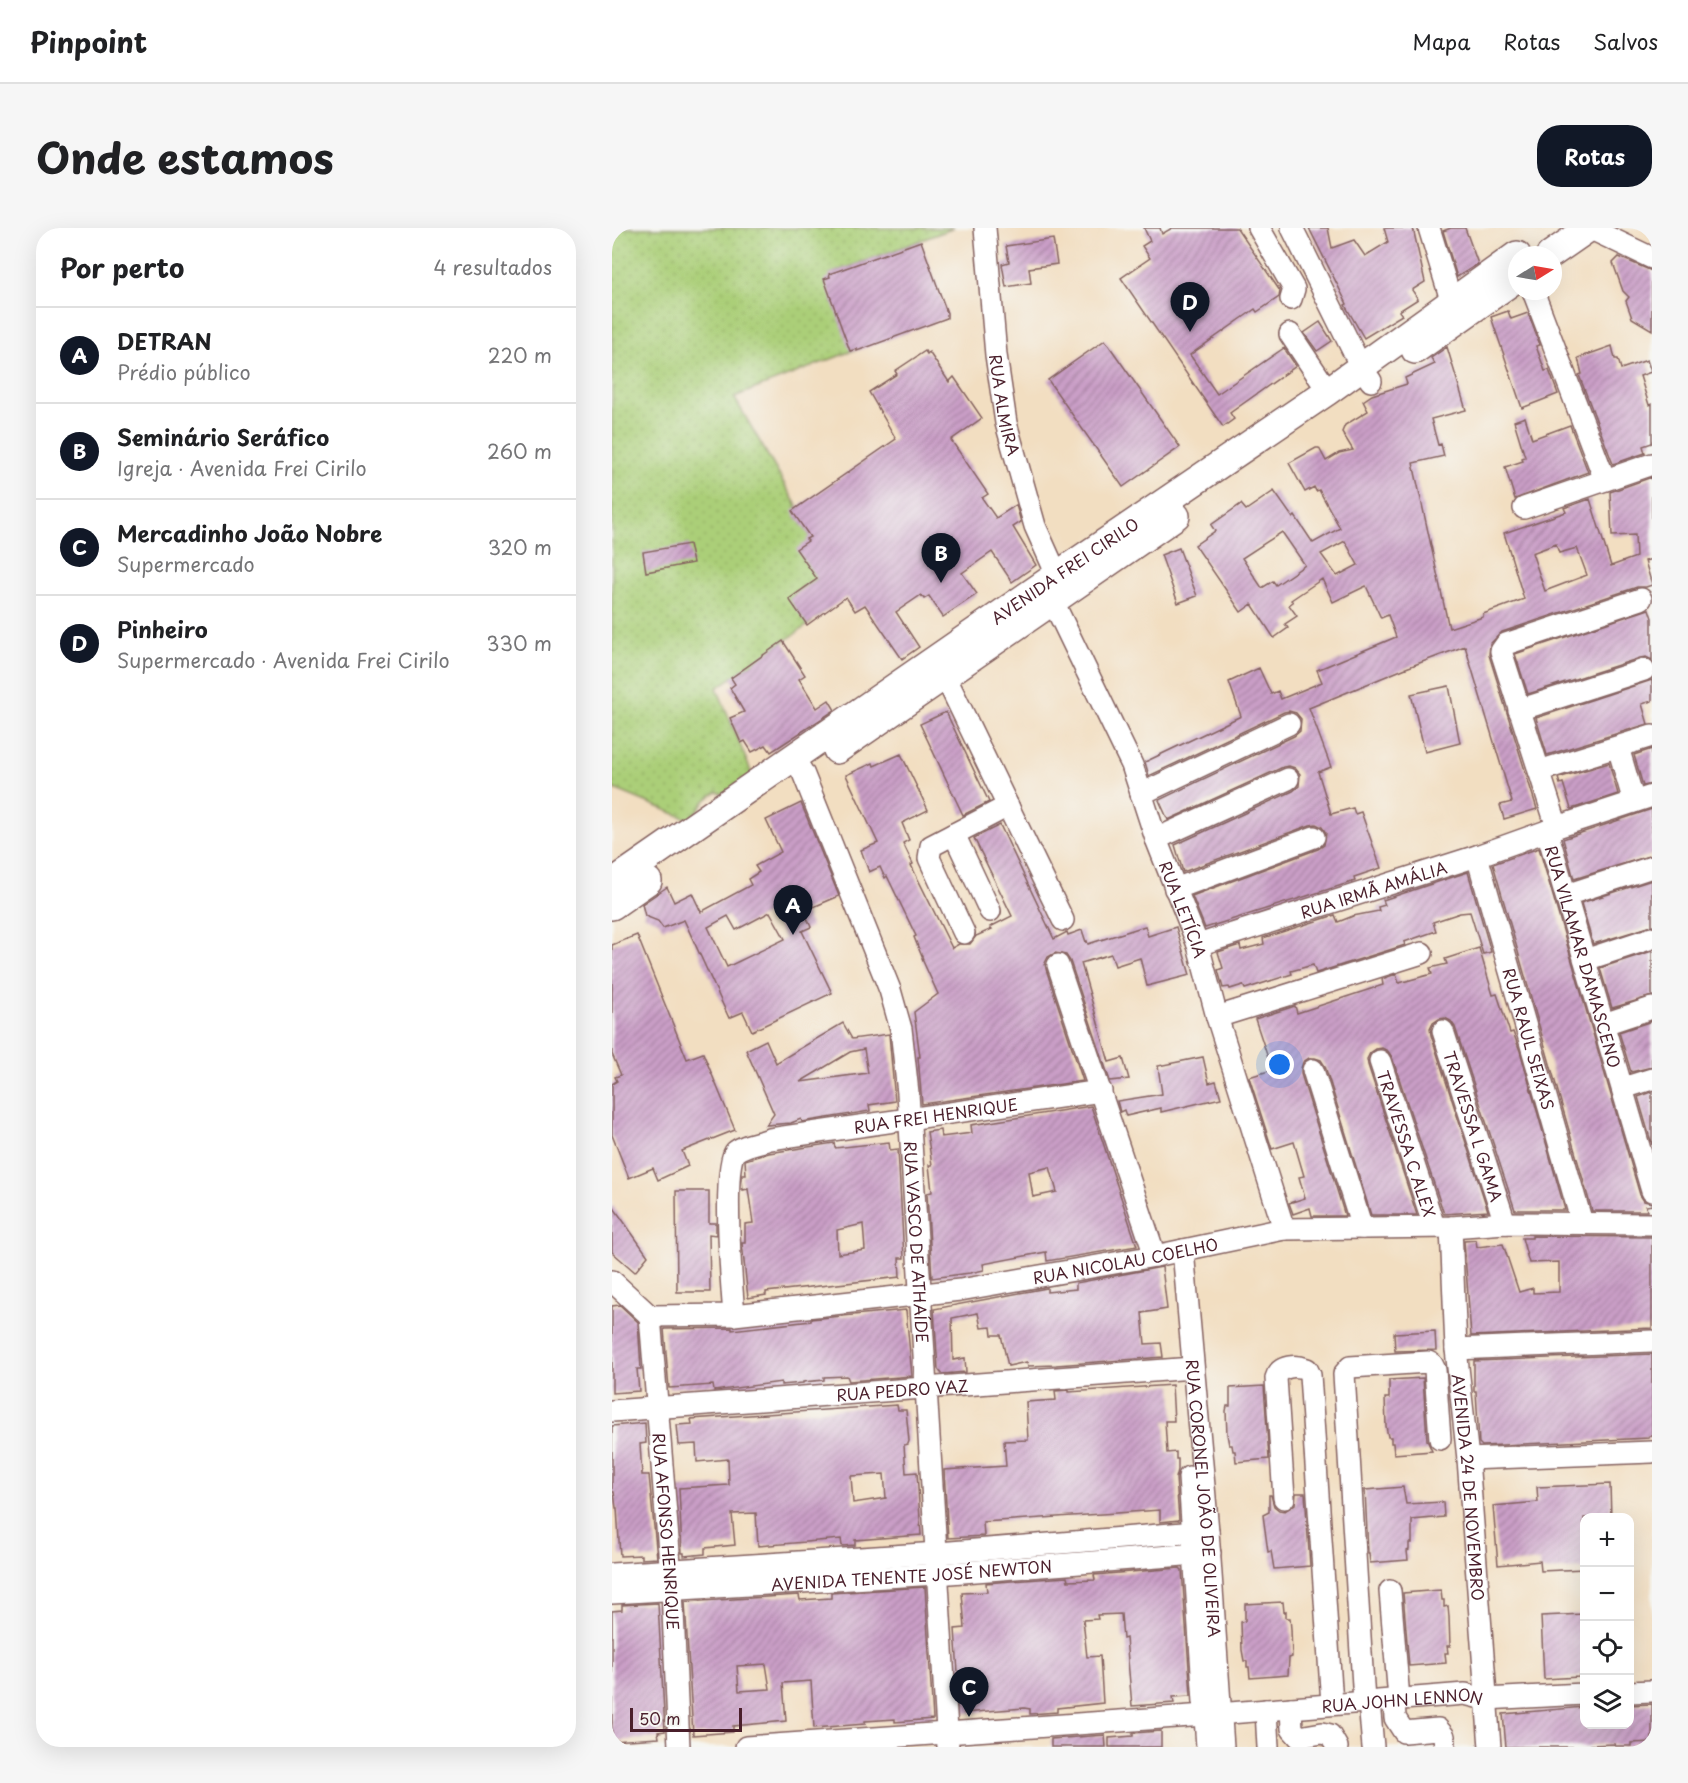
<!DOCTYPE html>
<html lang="pt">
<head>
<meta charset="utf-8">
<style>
  :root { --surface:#fff; --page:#f6f6f6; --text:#202124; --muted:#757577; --line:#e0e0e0; --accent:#111827 }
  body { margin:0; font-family:"Playpen Sans",sans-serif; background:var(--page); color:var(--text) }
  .controls { position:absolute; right:18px; bottom:18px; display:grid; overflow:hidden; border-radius:12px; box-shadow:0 6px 24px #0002 }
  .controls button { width:54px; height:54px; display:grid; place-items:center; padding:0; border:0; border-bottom:2px solid var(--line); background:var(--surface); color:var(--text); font:30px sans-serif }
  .compass { position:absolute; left:896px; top:18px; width:54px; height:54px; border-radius:50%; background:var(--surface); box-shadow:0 6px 24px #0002; rotate:79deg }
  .scale { position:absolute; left:18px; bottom:15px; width:112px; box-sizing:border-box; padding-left:6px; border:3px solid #4a1f2b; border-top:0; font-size:16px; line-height:21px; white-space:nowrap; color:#4a1f2b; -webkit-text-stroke:4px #f6f6f2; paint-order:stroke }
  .you { position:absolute; left:668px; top:837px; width:21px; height:21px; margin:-15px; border:4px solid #fff; border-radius:50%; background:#1a73e8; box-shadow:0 0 0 9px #1a73e833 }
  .badge { display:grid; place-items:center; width:39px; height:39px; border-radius:50%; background:var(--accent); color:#fff; font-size:20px; font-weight:700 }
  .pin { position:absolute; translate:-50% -50px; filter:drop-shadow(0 2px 3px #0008) }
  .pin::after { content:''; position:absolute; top:32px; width:21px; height:18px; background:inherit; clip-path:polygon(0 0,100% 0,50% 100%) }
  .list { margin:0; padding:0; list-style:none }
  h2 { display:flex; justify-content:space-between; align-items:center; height:78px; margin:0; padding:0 24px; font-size:26px }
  h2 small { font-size:20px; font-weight:400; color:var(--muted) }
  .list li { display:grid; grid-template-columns:39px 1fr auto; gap:18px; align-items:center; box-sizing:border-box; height:96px; padding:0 24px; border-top:2px solid var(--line) }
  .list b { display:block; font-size:22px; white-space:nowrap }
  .list p { margin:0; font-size:20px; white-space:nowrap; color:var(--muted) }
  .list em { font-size:20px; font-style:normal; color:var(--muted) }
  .icon { flex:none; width:33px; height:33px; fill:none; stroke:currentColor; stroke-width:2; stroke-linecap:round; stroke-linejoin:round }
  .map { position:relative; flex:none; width:1040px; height:1519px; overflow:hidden; border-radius:24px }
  header { display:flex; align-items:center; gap:36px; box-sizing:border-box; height:84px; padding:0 30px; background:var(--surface); border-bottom:2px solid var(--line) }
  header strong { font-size:28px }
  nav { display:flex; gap:33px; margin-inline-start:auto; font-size:21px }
  .intro { display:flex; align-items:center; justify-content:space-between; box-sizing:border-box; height:144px; padding:0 36px }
  h1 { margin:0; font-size:42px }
  .button { padding:15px 27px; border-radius:24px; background:var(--accent); color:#fff; font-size:21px; font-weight:700 }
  main { display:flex; gap:36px; padding:0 36px }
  aside { flex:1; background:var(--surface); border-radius:24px; box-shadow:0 6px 24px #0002 }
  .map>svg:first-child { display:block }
</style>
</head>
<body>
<header>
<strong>Pinpoint</strong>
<nav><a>Mapa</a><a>Rotas</a><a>Salvos</a></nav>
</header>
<div class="intro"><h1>Onde estamos</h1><a class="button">Rotas</a></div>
<main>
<aside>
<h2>Por perto<small>4 resultados</small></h2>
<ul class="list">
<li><span class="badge">A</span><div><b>DETRAN</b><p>Prédio público</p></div><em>220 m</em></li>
<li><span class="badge">B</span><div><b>Seminário Seráfico</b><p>Igreja · Avenida Frei Cirilo</p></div><em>260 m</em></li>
<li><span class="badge">C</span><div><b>Mercadinho João Nobre</b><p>Supermercado</p></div><em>320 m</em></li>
<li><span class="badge">D</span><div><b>Pinheiro</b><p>Supermercado · Avenida Frei Cirilo</p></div><em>330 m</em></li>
</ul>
</aside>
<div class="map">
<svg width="1040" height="1519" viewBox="0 0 1040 1519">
  <defs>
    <pattern id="grass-dots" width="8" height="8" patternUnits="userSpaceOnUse" patternTransform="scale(1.5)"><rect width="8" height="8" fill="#abcf78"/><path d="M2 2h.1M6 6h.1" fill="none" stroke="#95b168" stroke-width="1.8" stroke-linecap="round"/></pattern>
    <pattern id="building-hatch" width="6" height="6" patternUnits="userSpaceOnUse" patternTransform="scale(1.5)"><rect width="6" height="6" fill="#ca9fc7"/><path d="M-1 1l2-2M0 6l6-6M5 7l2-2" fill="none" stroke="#a681a2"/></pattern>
  </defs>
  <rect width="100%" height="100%" fill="#f6f6f2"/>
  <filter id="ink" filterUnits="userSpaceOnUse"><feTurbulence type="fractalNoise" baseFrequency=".0167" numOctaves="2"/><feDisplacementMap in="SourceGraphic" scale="12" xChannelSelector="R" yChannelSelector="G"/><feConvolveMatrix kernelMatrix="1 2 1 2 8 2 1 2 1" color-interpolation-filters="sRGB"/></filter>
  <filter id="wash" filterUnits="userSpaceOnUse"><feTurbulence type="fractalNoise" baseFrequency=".008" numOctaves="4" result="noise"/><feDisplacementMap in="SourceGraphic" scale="24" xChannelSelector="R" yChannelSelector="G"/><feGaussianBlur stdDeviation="1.35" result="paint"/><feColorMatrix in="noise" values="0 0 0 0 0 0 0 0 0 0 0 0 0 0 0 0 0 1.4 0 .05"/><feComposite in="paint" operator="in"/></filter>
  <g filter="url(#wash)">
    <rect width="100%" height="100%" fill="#f2dec1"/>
    <path fill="url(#grass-dots)" stroke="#7a7752" stroke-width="1.5" d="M0 0H342L218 46 245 121 122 169 185 278 224 337 181 366 200 394 105 460 140 546 112 566 105 564C89 573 90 580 78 592L0 560Z"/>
    <g id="blocks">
      <g fill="url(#building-hatch)" fill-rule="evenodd">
        <path d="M532 0H548L550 6 560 0H625L668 63 667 69 645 84 643 81 578 127 605 166 672 120 684 138 618 185 622 191 611 199 509 50 538 30 530 18 538 13Z"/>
        <path d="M697 0H716L720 20 742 12 753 28 776 14 772 0H801L813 54 800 62 806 71 787 83 790 87 752 110 733 77 735 76Z"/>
        <path d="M839 0H853L866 36 845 49 831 3Z"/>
        <path d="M441 11 445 36 417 40 419 55 394 59 390 36 397 34 394 18Z"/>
        <path d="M309 13 335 85V90L245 123V121L238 123 212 51 218 49 217 46Z"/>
        <path d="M1007 29 1040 43V102L1020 90 1014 73 1017 69 1011 63 1001 35Z"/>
        <path d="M896 83 899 91 916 85 928 117 924 118 933 143 937 142 946 166 910 180 879 89Z"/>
        <path d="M708 94 720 113 705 123 692 105Z"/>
        <path d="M493 112 568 219 511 259 436 152Z"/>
        <path d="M1000 118 1003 131H1006L1009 141 1035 132 1039 144 1028 148 1037 177 1040 176V215L1031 218 1033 225 1001 236 967 147 970 146 966 130Z"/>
        <path d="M835 119 854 182 819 191 826 217 829 216 832 228 801 235 837 400 871 389V386L912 371 892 305 954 284 952 280 978 271 999 338 1024 329 1023 307 1000 308 998 264 1040 249V331L1033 333 1040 357 1034 359H1025L890 404 878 416 877 427 925 581 892 591 888 577 900 574 853 418 794 440 697 480 719 539 706 544 719 586 741 580 743 586 749 584 769 640 742 649 743 653 593 700 580 668 706 621 712 617 714 605 710 599 704 596 698 597 571 644 563 617 681 563 687 558 688 546 683 540 677 538 671 539 556 592 547 572 682 508 688 503 689 491 684 485 677 483 672 484 537 548 533 534 629 488 617 454 647 440 659 466 666 463 669 471 710 454 705 442 784 409 776 387 769 390 754 358 721 374 710 351 679 372 681 374 677 377 685 388 673 396 676 400 662 410 640 376 629 384 583 317 603 303 599 297 629 276 634 282 662 263 681 290 683 288 701 315 728 300 707 262 704 263 702 259 693 264 677 235 704 220H707L714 233 727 225 741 222 730 204 733 197 756 183 751 173 760 167 795 156 793 150 823 136 819 130ZM670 304 693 337 664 357 661 353 650 360 630 330ZM733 313 746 337 725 348 709 326ZM944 316 947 325 965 320 975 347 933 363 920 325Z"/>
        <path d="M313 123 315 126 317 124 337 154 342 149 370 190 339 212 376 266 370 270 384 290 404 277 409 294 401 299 424 337 400 354 380 324 350 345 365 366 331 389 317 368 312 371 309 367 284 384 307 419 290 431 253 377 243 383 234 369 195 397 177 371 205 351 184 321 196 313 194 311 198 309 180 283 284 211 257 164 285 146 283 143Z"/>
        <path d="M913 189 920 211 958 197 976 244 903 271 893 239 911 233 910 230 913 229 902 193Z"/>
        <path d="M77 316 81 335 34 344 31 324Z"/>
        <path d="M567 320 585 368 566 375 549 327Z"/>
        <path d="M1037 381 1040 390V432L1034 429 1028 430 916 466 903 426Z"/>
        <path d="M171 413 193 447 187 451 205 480 217 472 223 482 159 524 154 517 140 524 133 513 129 515 118 490 132 484 118 460 123 456 119 450Z"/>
        <path d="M1040 452V473L1030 476 1036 496 935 527 924 490Z"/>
        <path d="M837 458 848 515 813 524 799 466Z"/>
        <path d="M334 484 377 574 351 587 308 496Z"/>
        <path d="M1040 521V556L1031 558 1022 527Z"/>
        <path d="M289 526 316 582 290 595 297 612 291 615 301 636 299 637 340 720 347 716H358L364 708 380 701 378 699 400 688 362 610 388 597 442 711 455 704 456 707 470 702 474 714 475 713 476 716 533 698 536 708 564 699 578 747 535 758 528 730 503 738 499 726 469 735 497 834 511 830 517 851 498 853 458 733 454 727 443 725 436 729 433 735 434 741 471 853 310 876 306 829H308L302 784 326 766 310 731H311L302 709 304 708 275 648 273 650 268 639 257 644 249 622 266 615 234 547 261 535 262 538Z"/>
        <path d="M997 535 1006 566 959 581 951 555 948 556 946 550Z"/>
        <path d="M189 575 227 668 192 683 199 699 190 703 220 765 140 803 131 784 117 790 72 692 51 700 46 693 33 688 30 676 55 659 62 674 80 665 89 684 139 657 136 651 147 644 143 638 169 624 154 592ZM158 684 173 711 115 739 96 699 116 688 124 702Z"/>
        <path d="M1040 581V627L962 651 951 611Z"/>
        <path d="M927 620 1028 967 1032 973 1040 975V977L1034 978 1035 983H980L881 636Z"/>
        <path d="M856 644 879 724 871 726 858 684 848 685 821 694 824 703 792 714 793 717 704 745 701 737 679 743 680 746 633 761 631 757 618 761 617 759 611 760 606 742 611 740 606 724 628 717 629 722 652 716 651 710 723 687 726 694 741 688 767 683 766 679 773 677 771 672Z"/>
        <path d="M1040 652V698L981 716 969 675Z"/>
        <path d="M25 707 75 831 91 825 123 902 70 923 76 938 46 952 41 940 17 950 0 907V856L5 853 3 849 9 847 0 826V717Z"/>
        <path d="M867 720 881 767 885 766 898 805 901 804 908 823 953 982H903L843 799 839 793 833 790 827 791 821 795 818 801 819 807 876 983 832 986 780 829 776 823 770 820 764 821 758 825 755 831 756 837 805 987H759L713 838 709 832 703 830H697L691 834 689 840V846L733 988H700L698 980 681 986 677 975 693 970 687 949 692 948 682 914 660 921 637 849 660 842 643 791 683 778 685 785 771 757 770 751 784 746 787 755 820 746 818 740 835 736 833 731Z"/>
        <path d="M1040 723V768L1000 780 988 740Z"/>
        <path d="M1040 793V839L1019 844 1007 804Z"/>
        <path d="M231 795 240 811 277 806 283 873 257 877 258 883 190 894 189 891 179 895 154 897 162 886 134 822 154 812 164 835ZM252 821 256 845 188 854 238 824Z"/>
        <path d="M591 829 597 855 604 853 609 870 549 884V880L514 888 512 882 508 884 505 873 550 866 546 838Z"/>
        <path d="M1040 864V917L1026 869Z"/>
        <path d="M479 878 525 1018 435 1033 434 1024 371 1036 372 1042 358 1045 320 1050 315 965 320 964 317 937H320L315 904 328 902 329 909 360 905 359 897ZM438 939 445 964 421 969 417 944Z"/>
        <path d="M277 914 278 922 286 921 292 1030H287L288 1049 154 1064V1067L136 1070 130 1015H133V996L141 995 136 961 131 962 130 950V947H134L133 932 157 925 222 915 223 920ZM251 996 253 1022 226 1026 225 1002Z"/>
        <path d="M64 963H97V995H104V1007L97 1006 98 1064H65Z"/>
        <path d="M0 977 36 1028 23 1044 0 1024Z"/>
        <path d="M920 1008 1040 1009V1100L859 1108 852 1013 864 1012 865 1019 891 1016 907 1064 921 1060V1065L947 1064V1034L917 1035 910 1010H920Z"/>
        <path d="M550 1039 555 1081 530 1085 533 1116 549 1115 551 1129 444 1137 416 1138 415 1134 396 1138 389 1107H380L379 1099 369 1100 366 1085 340 1090 341 1132 353 1130 354 1144 330 1146 326 1141 322 1081 435 1060V1064L464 1061V1055Z"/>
        <path d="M8 1077 26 1094 29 1141H25L27 1163 0 1165V1078Z"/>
        <path d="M294 1082 300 1148 237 1153 235 1148 212 1149V1152L191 1154V1155L169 1157V1154L102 1163 101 1157 57 1160 52 1101 120 1100V1102L199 1093V1091Z"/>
        <path d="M823 1103 824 1122 783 1123 782 1105Z"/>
        <path d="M1040 1126V1208H1037V1210L870 1218 867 1215 864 1163H862V1133Z"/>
        <path d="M811 1150 815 1212 820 1223 782 1226 781 1215H779V1209H776L774 1198 773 1170H777V1152Z"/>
        <path d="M560 1157 562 1193H553L555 1225 564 1224V1231H566V1242L564 1250 567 1292 548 1294V1282L371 1294 372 1308 336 1310 332 1242 394 1238 392 1213 416 1212 414 1174 444 1172 443 1163 457 1162V1164Z"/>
        <path d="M652 1158 657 1231 624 1234 623 1223H621L620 1217H617L615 1206 614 1183 615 1178H618V1160Z"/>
        <path d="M285 1177 286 1182H294L297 1213 296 1216 292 1217 294 1245 305 1244 309 1307 243 1312V1317L230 1318 229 1311 146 1318 144 1285 120 1286 123 1317 93 1320V1326L72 1328V1325H70L67 1260 117 1257 116 1231 85 1234 84 1216 67 1217 65 1197 80 1196 79 1191ZM272 1246 274 1270 241 1275 239 1248Z"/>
        <path d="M33 1195 34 1215 28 1216 30 1247H37L45 1330 29 1331V1327L8 1328 5 1280H4L2 1264H0V1198Z"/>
        <path d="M998 1256 999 1290H972V1341L929 1343 928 1333 886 1337 881 1278 926 1274 925 1259Z"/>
        <path d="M791 1259 794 1276 831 1274 832 1289 800 1292V1315H797V1322L795 1323 796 1332 758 1335 757 1325H756L753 1262Z"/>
        <path d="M684 1265H693L698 1338 662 1341 659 1323 656 1324 651 1287 657 1284V1267H659L662 1278 667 1282 673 1283 683 1276Z"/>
        <path d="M568 1340 570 1342 579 1468 561 1469 562 1475 520 1478 514 1410 511 1411 509 1386 485 1387 486 1391 471 1392 475 1429 488 1428 491 1475 445 1480V1484L418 1486V1481L412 1480 352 1485 349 1459H347L343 1401 353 1400 350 1365 375 1364 374 1355 455 1349 456 1353 483 1352 482 1347Z"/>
        <path d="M313 1359 321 1491 283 1494V1491L253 1493V1496L202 1500 199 1453 171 1455 174 1493 121 1498V1504L81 1507 73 1374 187 1367 188 1372 219 1370V1365ZM154 1436 158 1461 127 1463 125 1438Z"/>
        <path d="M829 1362 830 1372H832V1379L836 1378 837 1389 838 1418H835L836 1425H833L834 1435 797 1438 791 1365Z"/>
        <path d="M671 1374 672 1384 674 1383V1390H678L679 1401 680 1429 677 1430 676 1447 638 1450 637 1439H635V1433H632L630 1422 629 1394 633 1393V1376Z"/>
        <path d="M46 1375 53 1503 46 1504 47 1510 0 1513V1383L10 1382V1377Z"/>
        <path d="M972 1386V1447H967V1449L932 1451 929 1388Z"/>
        <path d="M1040 1476V1514L1019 1515V1518H1003V1516L978 1517V1519H894L891 1486 972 1479V1497H1017V1477Z"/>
        <path d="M549 1503V1519H497V1510L521 1508V1505Z"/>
        <path d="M493 1507 494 1519H439V1511Z"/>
      </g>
    </g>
  </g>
  <g filter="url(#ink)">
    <use href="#blocks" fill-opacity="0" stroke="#856260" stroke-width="1.5"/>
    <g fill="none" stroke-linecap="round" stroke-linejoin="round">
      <g stroke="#856260" stroke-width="24">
        <g id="minor">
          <path id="s1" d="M373 0 384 127 394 195 423 298 445 347 443 363"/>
          <path d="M647 0 682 61 679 71"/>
          <path d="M680 0 749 139 759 153"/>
          <path d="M817 0 844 88"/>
          <path d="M977 0 1040 30"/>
          <path d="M921 63 993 252"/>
          <path d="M678 106 716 163"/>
          <path d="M912 280 1040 236"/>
          <path id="s2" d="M434 359 520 537 544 611 586 717 605 789 672 1001"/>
          <path id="s3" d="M1029 371 894 416 889 423 945 599 935 603 1040 963"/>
          <path d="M333 448 451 692"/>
          <path d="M907 482 1032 442"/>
          <path d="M1006 519 1022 574"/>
          <path id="s4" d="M181 529 191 545 278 762 289 801 296 865 336 1519"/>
          <path d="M927 543 1040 508"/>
          <path d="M529 566 677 496"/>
          <path d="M945 599 1040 568"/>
          <path d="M342 606 378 683"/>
          <path d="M544 611 676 551"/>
          <path id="s5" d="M865 628 970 995"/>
          <path d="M563 661 702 609"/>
          <path d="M954 667 1040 639"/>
          <path d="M352 705 317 630 319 618 396 578"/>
          <path id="s6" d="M586 717 865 628 935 603"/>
          <path d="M973 732 1040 710"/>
          <path d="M446 737 543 1028"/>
          <path d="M605 789 810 725"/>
          <path d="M992 796 1040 780"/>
          <path id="s7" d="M831 803 893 995"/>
          <path id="s8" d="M768 833 822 998"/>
          <path d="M701 842 750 1000"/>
          <path d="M1011 860 1040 851"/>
          <path id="s9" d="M839 999 844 1121 856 1231 878 1519"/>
          <path id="s10" d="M571 1022 596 1303 611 1519"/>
          <path id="s11" d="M0 1053 38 1088 122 1087 348 1062 543 1028 672 1001 839 999 893 995 1040 996"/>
          <path id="s12" d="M122 1087C120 1063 110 936 123 924 131 917 147 915 158 911L489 863"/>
          <path id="s13" d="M38 1088 60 1361 67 1519"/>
          <path d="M844 1121 1040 1113"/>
          <path id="s14" d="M0 1183 581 1140"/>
          <path d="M856 1231 1040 1224"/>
          <path d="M577 1249 595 1519"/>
          <path d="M672 1270 664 1150C668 1137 684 1137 695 1141L698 1147 720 1476"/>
          <path d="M0 1346 326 1325 596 1303"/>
          <path d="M778 1363 787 1471"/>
          <path id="s15" d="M0 1365 325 1346 598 1325"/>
          <path d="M1017 1464 1040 1463"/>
          <path d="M782 1471 783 1490 792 1504 826 1501 832 1508 833 1519"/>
          <path d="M752 1474 732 1146 738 1139 816 1134 820 1136 823 1142 828 1211"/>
          <path d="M757 1474 761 1519"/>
          <path d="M679 1480 680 1501 687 1509 710 1505 718 1507 725 1519"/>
          <path d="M654 1482 656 1519"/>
          <path id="s16" d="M134 1519 593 1487 853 1466 873 1471 972 1466"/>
        </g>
      </g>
      <g stroke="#856260" stroke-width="30">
        <g id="major">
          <path d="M938 27 977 0"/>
          <path d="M803 122 905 50"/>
          <path d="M225 522 564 288"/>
          <path id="s17" d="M0 655 445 347 716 163 905 27"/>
          <path d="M0 678 36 653"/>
        </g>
      </g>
      <use href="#minor" stroke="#fff" stroke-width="21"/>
      <use href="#major" stroke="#fff" stroke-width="27"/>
    </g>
  </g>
  <g text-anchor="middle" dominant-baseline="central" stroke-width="6" stroke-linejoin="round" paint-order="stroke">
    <g font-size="16" fill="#4a1f2b" stroke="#f6f6f2">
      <text stroke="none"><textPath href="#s1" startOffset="178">RUA ALMIRA</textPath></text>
      <text stroke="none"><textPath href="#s17" startOffset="550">AVENIDA FREI CIRILO</textPath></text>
      <text stroke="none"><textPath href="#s6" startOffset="184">RUA IRMÃ AMÁLIA</textPath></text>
      <text stroke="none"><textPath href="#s2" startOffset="351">RUA LETÍCIA</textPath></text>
      <text stroke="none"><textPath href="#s3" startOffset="477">RUA VILAMAR DAMASCENO</textPath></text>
      <text stroke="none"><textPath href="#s5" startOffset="190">RUA RAUL SEIXAS</textPath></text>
      <text stroke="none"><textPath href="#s12" startOffset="369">RUA FREI HENRIQUE</textPath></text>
      <text stroke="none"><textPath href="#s7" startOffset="100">TRAVESSA L GAMA</textPath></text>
      <text stroke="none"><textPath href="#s8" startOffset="87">TRAVESSA C ALEX</textPath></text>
      <text stroke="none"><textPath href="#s4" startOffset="507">RUA VASCO DE ATHAÍDE</textPath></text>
      <text stroke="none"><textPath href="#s11" startOffset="531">RUA NICOLAU COELHO</textPath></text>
      <text stroke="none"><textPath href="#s14" startOffset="291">RUA PEDRO VAZ</textPath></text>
      <text stroke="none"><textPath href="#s9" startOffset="261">AVENIDA 24 DE NOVEMBRO</textPath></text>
      <text stroke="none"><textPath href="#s10" startOffset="249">RUA CORONEL JOÃO DE OLIVEIRA</textPath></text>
      <text stroke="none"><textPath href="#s13" startOffset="216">RUA AFONSO HENRIQUE</textPath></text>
      <text stroke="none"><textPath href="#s15" startOffset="300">AVENIDA TENENTE JOSÉ NEWTON</textPath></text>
      <text stroke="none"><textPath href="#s16" startOffset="658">RUA JOHN LENNON</textPath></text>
    </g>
  </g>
</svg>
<div class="controls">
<button>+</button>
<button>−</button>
<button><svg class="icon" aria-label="locate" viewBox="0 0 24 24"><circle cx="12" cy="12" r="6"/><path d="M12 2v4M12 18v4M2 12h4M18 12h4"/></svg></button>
<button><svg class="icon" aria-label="layers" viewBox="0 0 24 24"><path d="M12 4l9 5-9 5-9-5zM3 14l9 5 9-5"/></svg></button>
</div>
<svg class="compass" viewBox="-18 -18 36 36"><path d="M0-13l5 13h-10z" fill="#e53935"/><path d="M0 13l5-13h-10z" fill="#757577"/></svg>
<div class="scale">50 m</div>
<div class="you"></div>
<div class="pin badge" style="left:181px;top:707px">A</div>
<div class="pin badge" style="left:329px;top:355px">B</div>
<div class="pin badge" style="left:357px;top:1489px">C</div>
<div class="pin badge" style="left:578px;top:104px">D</div>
</div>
</main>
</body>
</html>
